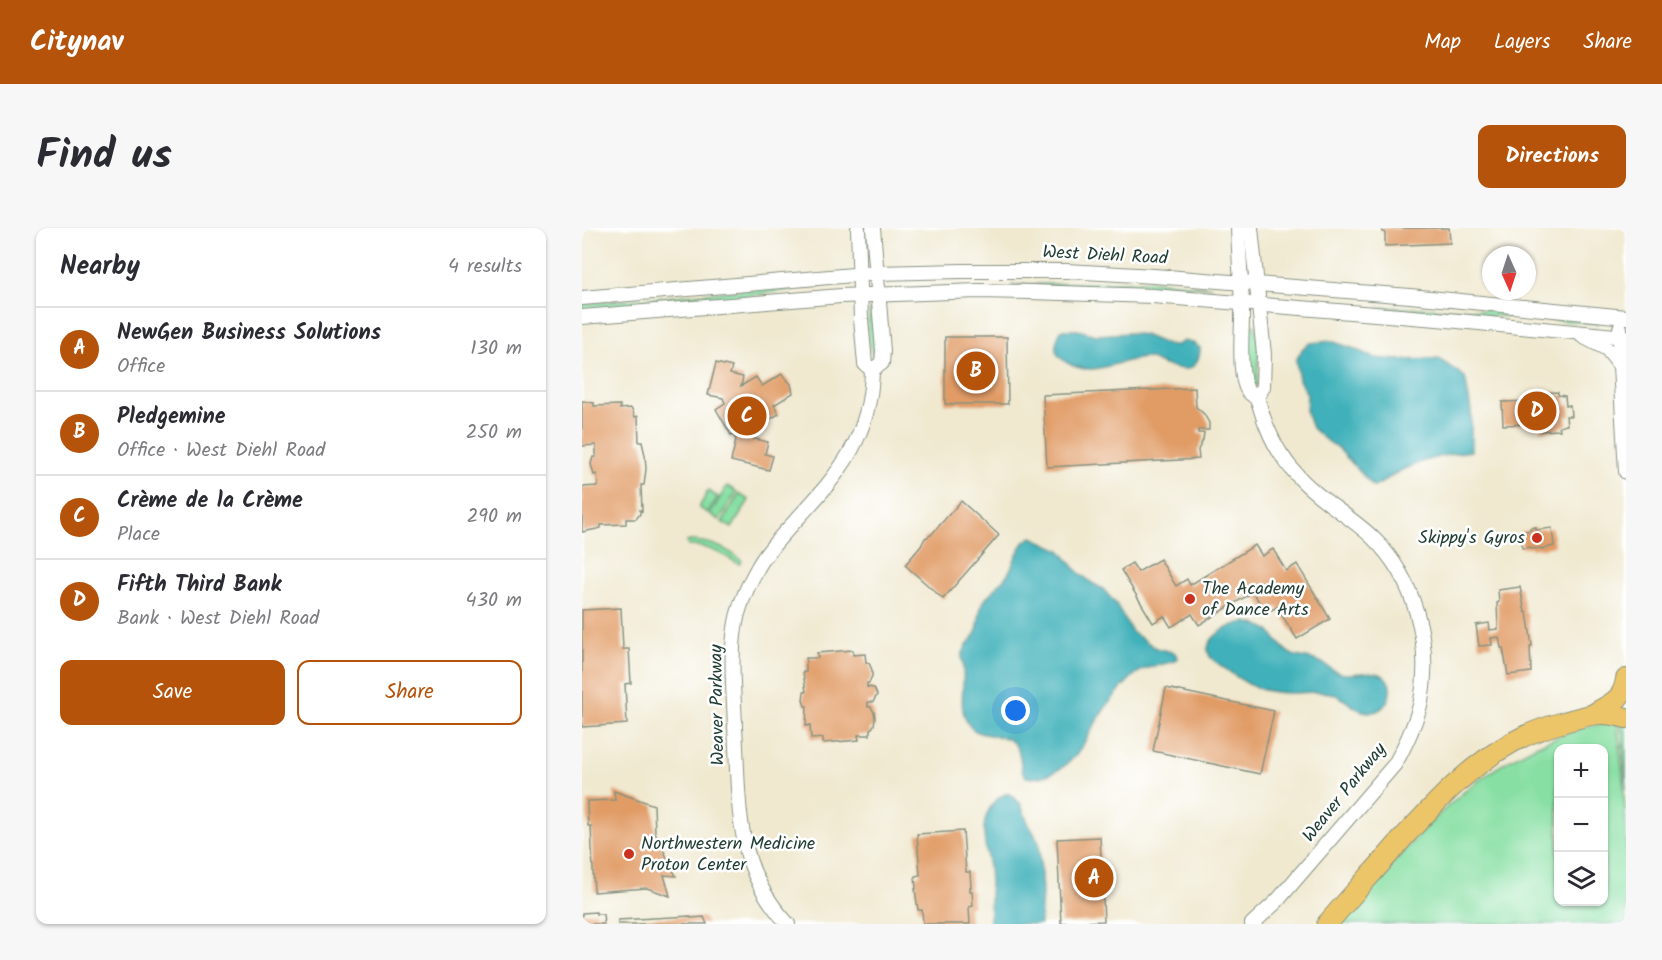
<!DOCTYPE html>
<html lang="en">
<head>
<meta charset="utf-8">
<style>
  :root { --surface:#fff; --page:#f7f7f7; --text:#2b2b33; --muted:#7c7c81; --line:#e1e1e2; --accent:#b45309 }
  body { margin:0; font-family:Kalam,sans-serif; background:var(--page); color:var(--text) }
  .controls { position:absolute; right:18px; bottom:18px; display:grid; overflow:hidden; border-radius:12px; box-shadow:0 2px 4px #0004 }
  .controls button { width:54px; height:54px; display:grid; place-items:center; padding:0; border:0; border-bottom:2px solid var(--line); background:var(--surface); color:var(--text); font:30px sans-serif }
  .compass { position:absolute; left:900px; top:18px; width:54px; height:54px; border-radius:50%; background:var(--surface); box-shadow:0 2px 4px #0004; rotate:177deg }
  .you { position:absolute; left:434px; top:483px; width:21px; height:21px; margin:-15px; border:4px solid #fff; border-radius:50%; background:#1a73e8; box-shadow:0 0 0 9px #1a73e833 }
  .badge { display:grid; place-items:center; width:39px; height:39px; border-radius:50%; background:var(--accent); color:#fff; font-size:20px; font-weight:700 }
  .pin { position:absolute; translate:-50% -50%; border:3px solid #fff; box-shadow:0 2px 6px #0006 }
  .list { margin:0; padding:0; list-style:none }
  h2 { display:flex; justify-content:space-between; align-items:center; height:78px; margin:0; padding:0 24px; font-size:26px }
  h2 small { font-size:20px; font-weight:400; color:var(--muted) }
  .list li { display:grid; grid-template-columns:39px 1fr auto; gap:18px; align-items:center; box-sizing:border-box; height:84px; padding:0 24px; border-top:2px solid var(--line) }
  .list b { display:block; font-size:22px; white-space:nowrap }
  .list p { margin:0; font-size:20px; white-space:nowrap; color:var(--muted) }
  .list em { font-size:20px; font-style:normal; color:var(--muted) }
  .actions { display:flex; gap:12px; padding:18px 24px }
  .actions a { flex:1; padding:14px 0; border:2px solid var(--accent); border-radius:12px; text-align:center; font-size:21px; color:var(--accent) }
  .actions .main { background:var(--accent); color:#fff }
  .icon { flex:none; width:33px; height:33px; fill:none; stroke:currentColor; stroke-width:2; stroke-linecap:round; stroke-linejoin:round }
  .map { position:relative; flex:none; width:1044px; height:696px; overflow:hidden; border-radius:12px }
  header { display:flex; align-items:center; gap:36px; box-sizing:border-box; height:84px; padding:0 30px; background:var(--accent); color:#fff }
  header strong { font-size:28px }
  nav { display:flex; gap:33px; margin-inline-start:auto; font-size:21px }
  .intro { display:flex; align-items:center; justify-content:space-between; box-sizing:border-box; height:144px; padding:0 36px }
  h1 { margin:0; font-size:42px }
  .button { padding:15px 27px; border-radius:12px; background:var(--accent); color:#fff; font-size:21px; font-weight:700 }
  main { display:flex; gap:36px; padding:0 36px }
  aside { flex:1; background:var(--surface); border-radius:12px; box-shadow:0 2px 4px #0004 }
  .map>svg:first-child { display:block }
</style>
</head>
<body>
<header>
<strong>Citynav</strong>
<nav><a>Map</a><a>Layers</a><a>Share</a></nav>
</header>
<div class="intro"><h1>Find us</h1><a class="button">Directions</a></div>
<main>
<aside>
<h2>Nearby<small>4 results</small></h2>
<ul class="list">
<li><span class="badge">A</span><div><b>NewGen Business Solutions</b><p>Office</p></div><em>130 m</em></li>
<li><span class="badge">B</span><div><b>Pledgemine</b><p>Office · West Diehl Road</p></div><em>250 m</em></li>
<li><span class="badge">C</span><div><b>Crème de la Crème</b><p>Place</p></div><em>290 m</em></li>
<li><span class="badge">D</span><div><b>Fifth Third Bank</b><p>Bank · West Diehl Road</p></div><em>430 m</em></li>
</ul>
<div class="actions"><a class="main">Save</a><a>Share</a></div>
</aside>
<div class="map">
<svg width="1044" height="696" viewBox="0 0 1044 696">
  <rect width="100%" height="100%" fill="#fff"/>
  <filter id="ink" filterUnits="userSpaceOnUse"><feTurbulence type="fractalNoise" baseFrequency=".0167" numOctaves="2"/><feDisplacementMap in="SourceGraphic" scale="12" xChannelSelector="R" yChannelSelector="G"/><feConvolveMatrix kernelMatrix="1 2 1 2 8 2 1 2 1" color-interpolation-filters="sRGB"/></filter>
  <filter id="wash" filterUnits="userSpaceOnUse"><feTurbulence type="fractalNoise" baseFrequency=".008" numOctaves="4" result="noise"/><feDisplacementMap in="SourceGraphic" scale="24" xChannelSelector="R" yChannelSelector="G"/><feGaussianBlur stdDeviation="1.35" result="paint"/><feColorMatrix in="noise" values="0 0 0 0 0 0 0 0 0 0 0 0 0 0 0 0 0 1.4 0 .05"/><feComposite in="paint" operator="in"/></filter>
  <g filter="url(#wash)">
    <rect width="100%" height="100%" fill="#f0e9d0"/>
    <g fill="#87dfa3" stroke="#538e6c" stroke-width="1.5" fill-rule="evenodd">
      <path d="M571 53 630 59 430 58V57Z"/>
      <path d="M259 54 119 75 0 84V76Z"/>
      <path d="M796 79 940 83 1016 93V96L940 89 844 86Z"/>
      <path d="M288 82 291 84 296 129 293 133C286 117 284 99 288 82Z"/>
      <path d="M668 96 673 97 677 120 675 157 673 158C664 147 664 109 668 96Z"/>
      <path d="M145 258 155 264 137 292 128 286Z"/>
      <path d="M126 263 136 269 126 285 117 280Z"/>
      <path d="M157 266 167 272 150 300 140 294Z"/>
      <path d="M107 313C127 313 145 320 160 333L157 336C140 326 126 317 106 318L105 314Z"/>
      <path d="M1035 494 1041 550 1044 601V696H758C826 620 878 545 978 508 999 500 1013 495 1035 494ZM976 520H1022V674H976Z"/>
      <path d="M1038 495 1044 497V562L1039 502Z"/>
    </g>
    <g fill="#41b1ba" stroke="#307777" stroke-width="1.5">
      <path d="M479 102H496L514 107 549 105 562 107 586 117H595L602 113 611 115 618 120C618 129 614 140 604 141 600 142 582 137 577 135 572 133 570 130 565 130 537 130 512 152 484 134 469 124 473 116 479 102Z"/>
      <path d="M749 113 773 121 792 130 816 132 857 131 883 149 889 182V223C864 226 839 232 816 244 808 249 801 255 792 259L756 220 741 210 730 200 724 184 725 166 717 152 714 132 721 120 728 115Z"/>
      <path d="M450 309 478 322 496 344 510 355 521 361 534 376 550 404 574 420 593 425 595 430 593 433C581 437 564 438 554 446 544 454 527 474 520 485 503 509 497 536 467 546 460 549 452 551 444 549L443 546 440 544C439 538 439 531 437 525 428 497 397 517 385 494 376 478 383 457 381 439 381 439 380 431 380 430 380 420 391 412 395 402 398 393 396 383 401 375 407 364 418 357 425 347 434 335 434 317 450 309Z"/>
      <path d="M664 394C671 396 680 397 686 402 694 409 700 423 711 427 720 430 729 430 738 434 745 437 751 443 758 445 770 449 787 441 798 446 817 454 807 485 788 484 773 484 765 471 752 466 740 462 723 465 711 465 673 466 658 452 629 430 616 412 649 395 664 394Z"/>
      <path d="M424 566H427L438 575 447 597 457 614 460 665 458 696H408C408 678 409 659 407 640 404 618 396 597 410 577 414 572 418 568 424 566Z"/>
    </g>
    <g id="blocks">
      <g fill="#e19c66">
        <path d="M800 0H867L868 15 803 18V4H800Z"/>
        <path d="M363 109H425L426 176H363Z"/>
        <path d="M134 135 150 139 148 146 161 149 159 158 174 149 180 158 200 146 209 156 211 165 192 177 197 186 171 201 169 210 186 214 183 226 191 228 187 242 149 233 154 212 151 206 149 207 134 181 143 175 141 170 126 167Z"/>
        <path d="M613 160 614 179 622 186 627 195V202H616V205H622L621 212 616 222 617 231 465 239 461 167Z"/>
        <path d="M976 164V167L983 168 984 178 988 177 989 188H984L985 197 977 199 978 202 959 203 958 199H951V196L921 197 920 174 950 173V170L957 169V165Z"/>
        <path d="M0 173 12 175V178L38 177V181L48 180 50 181 53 189 56 188 57 214H60L63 227 64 241 62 257H59L60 283 58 282V286L54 291H44V296L19 297V300L15 301 0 304V259L16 258 15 246 12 247 9 236 11 229H14V217L0 218Z"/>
        <path d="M379 273 417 307 361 371 323 337 339 318 343 310 349 307Z"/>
        <path d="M954 299V302L970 300 972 318 960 321V320L949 321V319L940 320 938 304 949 302 948 300Z"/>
        <path d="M673 317 680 328 691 321 704 343 715 336 748 391 715 411 695 379 684 385 671 364 617 397 610 386 589 399 582 388 571 395 539 342 550 335 556 344 578 331 594 358 605 351 608 357Z"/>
        <path d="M938 359 943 384H945L950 418H948L949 444 926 447 921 420H919L917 409 909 410 910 417 897 418 894 397 907 395 908 402 916 401 915 375 917 374 916 362Z"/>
        <path d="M39 380 41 421H47L49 455 43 456 45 496 0 499V382Z"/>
        <path d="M271 422V427L283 426 284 434 287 435 290 442V448L287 455H285V459L292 460 295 467 291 474H286V479H289L292 484 293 490 292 497 290 500 288 501V507H276L277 512 241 515V510L229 511 228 497 224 498 225 478H223L221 472 222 464H224L221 444H224V430H236L235 425Z"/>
        <path d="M584 460 692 483 678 546 571 523Z"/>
        <path d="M32 563 72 577 73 605 94 648 82 647 88 668 65 660 12 664 9 598H6L5 573 33 572Z"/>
        <path d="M381 603 384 644H388L389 659H388V663H390L391 678 387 679 388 696H341L340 682H336L333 661H334L333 648 338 647 335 606Z"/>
        <path d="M518 609 522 693 479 695 475 611Z"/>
        <path d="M14 684V686H21L22 696H0V685Z"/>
        <path d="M108 688 109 690 122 689 125 696H36V692Z"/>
      </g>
    </g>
  </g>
  <g filter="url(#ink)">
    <use href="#blocks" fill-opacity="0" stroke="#889382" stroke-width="1.5"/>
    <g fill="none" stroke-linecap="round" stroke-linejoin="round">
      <g stroke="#889382" stroke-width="16">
        <g id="minor">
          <path d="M276 0 279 91 283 136 290 142"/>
          <path d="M656 0C657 26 659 52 660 78 661 98 655 147 666 163 669 167 674 168 676 173 679 181 681 190 685 199 692 217 702 233 716 248 737 272 767 287 790 309 833 350 850 416 839 473 834 496 824 516 813 536L695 673 670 696"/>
          <path d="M669 0 682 126 681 159 675 170"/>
          <path d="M0 70 295 45 379 43H485L572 48 828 68 1044 89"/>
          <path d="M0 89 259 68 397 63 448 64 571 68 855 91 1044 109"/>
          <path d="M1038 100V138L1044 244"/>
          <path d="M1000 108 1025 121 1038 138"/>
          <path d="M290 142 300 135 301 123 291 0"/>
          <path d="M206 696C190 679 176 657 168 634 154 591 156 545 153 499 152 466 148 432 153 400 156 379 165 359 175 341 185 322 201 307 215 291 258 245 289 208 290 142"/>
        </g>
      </g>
      <g stroke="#889382" stroke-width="22">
        <g id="highway">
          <path d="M1013 485C1030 475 1041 472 1044 451"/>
          <path d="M745 696C770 667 796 639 821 610 854 574 887 538 931 514 947 505 964 499 982 494 1006 487 1019 482 1044 490"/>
        </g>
      </g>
      <use href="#minor" stroke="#fff" stroke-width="14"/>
      <use href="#highway" stroke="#edc569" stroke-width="20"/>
    </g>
  </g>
  <g fill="#c8321e" stroke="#fff" stroke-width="2">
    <circle cx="955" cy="310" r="6"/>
    <circle cx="608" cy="371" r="6"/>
    <circle cx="47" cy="626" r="6"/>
  </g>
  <g text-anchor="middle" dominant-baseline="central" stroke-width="5" stroke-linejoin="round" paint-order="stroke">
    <g font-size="18" fill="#1f3d34" stroke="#fff">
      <text transform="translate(523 28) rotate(3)">West Diehl Road</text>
      <text transform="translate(136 477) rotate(-91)">Weaver Parkway</text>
      <text transform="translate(763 565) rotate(-51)">Weaver Parkway</text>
    </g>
    <g font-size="18" fill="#1f3d34" stroke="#fff" text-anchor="start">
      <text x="943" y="310" text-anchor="end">Skippy's Gyros</text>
      <text x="620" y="361">The Academy<tspan x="620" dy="21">of Dance Arts</tspan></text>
      <text x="59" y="616">Northwestern Medicine<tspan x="59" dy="21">Proton Center</tspan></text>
    </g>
  </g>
</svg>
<div class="controls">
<button>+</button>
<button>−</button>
<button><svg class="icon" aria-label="layers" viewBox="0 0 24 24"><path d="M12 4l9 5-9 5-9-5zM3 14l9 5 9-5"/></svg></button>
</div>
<svg class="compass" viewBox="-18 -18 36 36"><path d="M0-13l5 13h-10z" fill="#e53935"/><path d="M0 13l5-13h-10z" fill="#7c7c81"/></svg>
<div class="you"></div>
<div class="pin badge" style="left:512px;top:650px">A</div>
<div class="pin badge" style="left:394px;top:143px">B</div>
<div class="pin badge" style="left:165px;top:188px">C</div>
<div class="pin badge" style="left:955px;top:183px">D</div>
</div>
</main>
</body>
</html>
